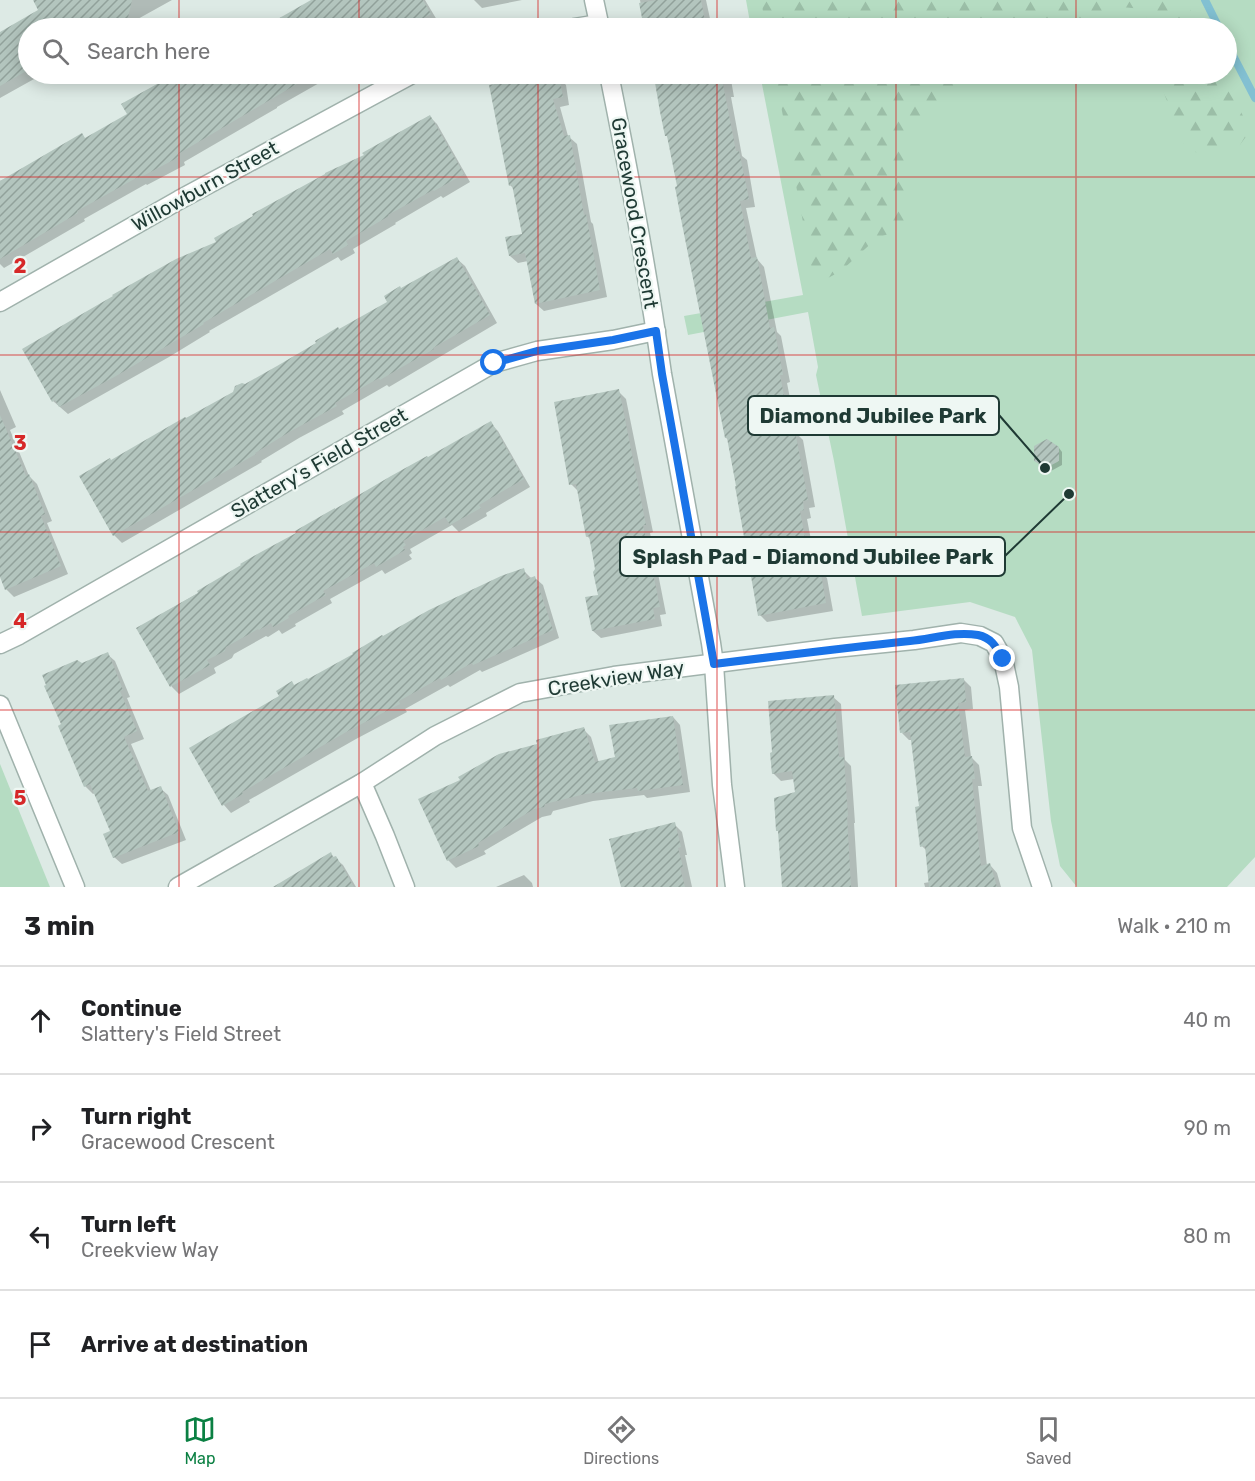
<!DOCTYPE html>
<html lang="en">
<head>
<meta charset="utf-8">
<style>
  :root { --surface:#fff; --page:#f2f2f2; --text:#202124; --muted:#757577; --line:#e0e0e0; --accent:#0b8043 }
  body { margin:0; font-family:Rubik,sans-serif; background:var(--page); color:var(--text) }
  .stop { position:absolute; width:18px; height:18px; margin:-14px; border:4px solid #1a73e8; border-radius:50%; background:#fff }
  .stop.end { background:#1a73e8; border-color:#fff; box-shadow:0 2px 6px #0008 }
  .list { margin:0; padding:0; list-style:none }
  h2 { display:flex; justify-content:space-between; align-items:center; height:78px; margin:0; padding:0 24px; font-size:26px }
  h2 small { font-size:20px; font-weight:400; color:var(--muted) }
  .list li { display:grid; grid-template-columns:39px 1fr auto; gap:18px; align-items:center; box-sizing:border-box; height:108px; padding:0 24px; border-top:2px solid var(--line) }
  .list b { display:block; font-size:22px; white-space:nowrap }
  .list p { margin:0; font-size:20px; white-space:nowrap; color:var(--muted) }
  .list em { font-size:20px; font-style:normal; color:var(--muted) }
  .icon { flex:none; width:33px; height:33px; fill:none; stroke:currentColor; stroke-width:2; stroke-linecap:round; stroke-linejoin:round }
  .map { position:relative; flex:none; width:1255px; height:887px; overflow:hidden }
  .search { position:absolute; background:var(--surface); box-shadow:0 3px 15px #0003; left:18px; right:18px; top:18px; height:66px; display:flex; align-items:center; gap:15px; box-sizing:border-box; padding:0 21px; border-radius:33px; color:var(--muted); font-size:22px }
  .sheet { height:510px; background:var(--surface) }
  nav { display:flex; justify-content:space-around; align-items:center; box-sizing:border-box; height:84px; border-top:2px solid var(--line); background:var(--surface); font-size:16px; color:var(--muted) }
  nav a { display:grid; justify-items:center; gap:3px }
  nav .on { color:var(--accent) }
  .map>svg:first-child { display:block }
</style>
</head>
<body>
<div class="map">
<svg width="1255" height="887" viewBox="0 0 1255 887">
  <defs>
    <pattern id="forest-firs" width="22" height="20" patternUnits="userSpaceOnUse" patternTransform="scale(1.5)"><rect width="22" height="20" fill="#b5dcc2"/><path d="M5 1l3.5 6h-7zM16 11l3.5 6h-7z" fill="#9bbea7"/></pattern>
    <pattern id="building-hatch" width="6" height="6" patternUnits="userSpaceOnUse" patternTransform="scale(1.5)"><rect width="6" height="6" fill="#b3c5be"/><path d="M-1 1l2-2M0 6l6-6M5 7l2-2" fill="none" stroke="#91a19b"/></pattern>
  </defs>
  <rect width="100%" height="100%" fill="#ddeae5"/>
  <g fill="#b5dcc2">
    <path d="M746 0H1255V857L1227 887H1077L1060 866 1051 821 1032 650 1015 617 970 602 862 616 834 461 816 375 818 367 808 312 688 335 684 316 803 295 760 74H1226V28H751Z"/>
    <path d="M0 764 50 887H0Z"/>
  </g>
  <g fill="url(#forest-firs)">
    <path d="M761 0H1189L1190 9 1199 28H1152L1143 9 1121 7 1067 28H766Z"/>
    <path d="M775 74H974L911 139 905 155V221L894 232 877 238 841 271 828 278 813 275Z"/>
    <path d="M1160 74H1222L1244 118 1248 134 1239 146 1197 153 1184 144 1160 83Z"/>
  </g>
  <g fill="#0003">
    <path d="M44 0H172L136 20 134 28H28V74H43L0 98V34L40 10Z"/>
    <path d="M314 0H425L437 20 421 28H253L270 18 275 23Z"/>
    <path d="M474 0H522L482 8Z"/>
    <path d="M640 0H706L712 28H645Z"/>
    <path d="M177 74H342L323 84 321 82 277 107V108L184 162 185 165 147 185 146 184 84 219 85 221 4 268 0 264V181L86 139 129 115 123 105Z"/>
    <path d="M654 74H730L734 97H731L742 156 747 160 755 207 746 208 757 259 764 267 777 332 781 336 790 382 787 383 797 434 803 440 815 507 809 508 811 518 807 519 817 571 819 570 827 578 833 611 767 622 760 615 729 440 726 438 669 139 666 135Z"/>
    <path d="M558 77 566 85 569 105 560 107 568 136 577 144 591 222 593 224 607 297 544 311 536 304 528 261 518 263 510 256 523 235 514 189 510 185Z"/>
    <path d="M429 116 437 124 470 182 443 198 441 196 395 223 396 224 353 249 355 253 341 261 338 257 209 331 210 332 169 357 68 414 53 401 218 242 366 156Z"/>
    <path d="M457 259 465 266 497 323 389 387 387 385 342 411 344 414 299 438 261 461 262 462 122 543 114 535 81 476 111 461 246 386 389 302 401 290Z"/>
    <path d="M0 390 16 427 10 430 29 476 37 484 52 521 47 523 68 574 14 597 6 589 0 573Z"/>
    <path d="M618 391 626 399 653 532 650 533 666 614 660 615 662 626 601 638 593 631 600 596 591 540 587 536 579 492 571 484Z"/>
    <path d="M490 423 498 431 530 487 486 513 487 516 459 532 452 525 410 549 412 553 409 555 412 559 385 574 382 570 330 599 332 603 295 624 296 626 282 634 279 630 268 637 266 636 234 654 232 658 214 668 216 673 179 694 172 687 138 628Z"/>
    <path d="M1059 448 1062 452V465L1051 471 1035 460Z"/>
    <path d="M523 570 532 579 535 578 543 585 559 638 482 672 480 670 450 687 448 685 405 709 407 712 356 739 249 800 250 802 231 813 224 805 191 749 295 687Z"/>
    <path d="M107 654 115 661 130 697 127 698 144 739 131 744 151 791 160 788 168 795 186 840 122 864 114 857 112 832 95 793 93 794 85 786 63 725 82 665Z"/>
    <path d="M963 679 971 687 973 709 965 710 971 757 979 765 982 786H978L987 866 990 865 997 873 1001 887H925L924 883 930 882 927 851 922 846 921 807 913 740H909L902 733Z"/>
    <path d="M833 697 841 704 845 760 851 766 855 823H854L858 887H787L797 793 794 779 781 781 773 773Z"/>
    <path d="M673 717 680 725 690 792 647 798 644 795 593 801 553 811 551 815 542 817 484 851 486 854 456 868 448 860 539 745 583 729 591 737 599 763 617 759Z"/>
    <path d="M674 824 682 832 687 855H685L692 887H622Z"/>
    <path d="M330 854 343 865 356 887H276Z"/>
    <path d="M524 875 532 883 533 887H496Z"/>
  </g>
  <g fill="none" stroke-linecap="round" stroke-linejoin="round">
    <g stroke="#82c0d2" stroke-width="8">
      <path d="M1205 0 1219 28"/>
      <path d="M1226 42 1255 98"/>
    </g>
  </g>
  <g fill="url(#building-hatch)">
    <path d="M33 0H132L127 22 116 28H28V70L0 86V32L38 10Z"/>
    <path d="M311 0H423L431 14 406 28H262Z"/>
    <path d="M657 0H701L706 26 694 28H644L639 3Z"/>
    <path d="M175 74H314L178 154 179 157 139 178 138 177 77 211 78 213 0 259V181L82 133 85 138 127 114 121 104Z"/>
    <path d="M551 74V76L559 75 563 97 553 99 564 136 570 135 584 215 586 214 600 290 535 304 525 253 509 256 505 237 522 234 512 185 509 186 489 85Z"/>
    <path d="M661 74H721L736 151H739L749 199 740 201 751 258 757 257 770 328 774 327 783 375H780L791 432 795 431 808 500 803 501 804 510 800 511 811 570 820 568 826 603 758 616 735 486H736L727 438H725L681 219 675 187 677 186 667 136H665L660 112 654 77 662 76Z"/>
    <path d="M430 115 464 174 434 191 433 190 388 215 389 216 346 241 348 245 333 254 330 249 203 323 204 324 116 376 59 407 55 400 52 402 22 349 82 314 113 296 112 295 176 259 216 242 214 238 253 216 252 214 325 174V173L364 155 362 153Z"/>
    <path d="M457 257 490 315 433 348 434 349 402 367 380 380 379 378 335 403 337 406 291 431 255 453 256 454 113 536 79 476 110 458 111 460 185 417 186 418 233 392 235 386 242 383 245 384 277 366 316 343 315 341 338 327 339 329 387 302 384 296 400 286 401 288Z"/>
    <path d="M619 389 646 525H643L660 607 653 608 655 619 592 631 585 597 598 595 593 572 595 569 589 536 586 537 576 484 569 485 554 402Z"/>
    <path d="M0 415 26 476 29 474 45 514 41 516 61 566 5 590 0 577Z"/>
    <path d="M491 421 524 479 479 505 481 508 450 525 445 517 403 541 406 545 403 547 405 550 376 567 374 563 323 591 326 595 288 616 289 618 273 627 271 623 259 630 258 629 226 647 225 651 207 660 210 665 170 687 136 628 198 593 197 591 241 565 240 564 261 552 296 533 295 531 335 508V509L391 476 427 456 428 457Z"/>
    <path d="M1047 439 1059 447V461L1046 468 1034 461V446Z"/>
    <path d="M524 568 527 579 535 576 553 630 473 665 472 663 441 680 440 678 399 701 400 704 348 731 242 792 243 794 222 806 189 748 279 696 276 691 292 681 294 685 307 678 308 679 353 654 352 653 382 635 383 636 429 610 501 576Z"/>
    <path d="M108 652 123 690 120 691 137 731 124 737 148 791 161 786 179 832 113 858 103 834 110 831 90 784 84 787 58 726 61 724 44 686 46 685 42 675 77 660 82 663Z"/>
    <path d="M964 678 966 702 958 703 965 757 972 756 975 779H972L981 866 990 863 997 887H929L925 846 920 847 915 807 919 806 910 732 900 733 895 685Z"/>
    <path d="M834 695 839 757H844L848 816H847L851 887H782L778 831H776L774 798 795 792 792 771 772 774 770 753 772 752 768 701Z"/>
    <path d="M673 716 683 785 638 791 637 788 585 794 545 804 544 807 534 809 478 843 479 846 447 861 418 799 460 780 458 777 499 754 537 744 536 740 584 727 595 762 615 757 609 725Z"/>
    <path d="M675 822 681 847 678 848 683 867 680 868 685 887H621L609 839Z"/>
    <path d="M331 852 333 857 336 856 354 887H273Z"/>
  </g>
  <g fill="none" stroke-linecap="round" stroke-linejoin="round">
    <g stroke="#a0b2ac" stroke-width="21">
      <g id="minor">
        <path d="M594 0 600 28"/>
        <path d="M574 28 599 24"/>
        <path d="M609 74C629 173 648 274 662 374L711 643 714 664 722 785 735 887"/>
        <path d="M0 302 179 200 412 74"/>
        <path d="M0 644 19 635 494 363 537 351 613 340 656 331"/>
        <path d="M0 705 75 887"/>
        <path d="M362 783 385 836 405 887"/>
        <path d="M178 887 362 783 435 736 520 693 614 676 835 648 914 640 961 633 980 636 994 643 1003 659 1009 687 1022 828 1042 887"/>
      </g>
    </g>
    <use href="#minor" stroke="#fff" stroke-width="18"/>
  </g>
  <g fill="none" stroke-linecap="round" stroke-linejoin="round">
    <path stroke="#1a73e8" stroke-width="8" d="M494 363 537 351 613 340 656 331 662 374 714 664C779 656 844 648 910 641 932 639 955 631 978 635 992 638 996 647 1003 659"/>
  </g>
  <path fill="none" stroke="#d62828" stroke-width="1.5" stroke-opacity="0.55" d="M179 0V28M359 0V28M538 0V28M717 0V28M896 0V28M1076 0V28M179 74V887M359 74V887M538 74V887M717 74V887M896 74V887M1076 74V887M0 177H1255M0 355H1255M0 532H1255M0 710H1255"/>
  <g text-anchor="middle" dominant-baseline="central" stroke-width="4.5" stroke-linejoin="round" paint-order="stroke">
    <g font-size="20" fill="#1f3a34" stroke="#eef7f3">
      <text transform="translate(205 186) rotate(-29)">Willowburn Street</text>
      <text transform="translate(635 213) rotate(80)">Gracewood Crescent</text>
      <text transform="translate(319 463) rotate(-30)">Slattery's Field Street</text>
      <text transform="translate(616 678) rotate(-9)">Creekview Way</text>
    </g>
  </g>
  <g font-size="20" text-anchor="middle" font-weight="bold" fill="#d62828" stroke="#eef7f3" stroke-width="4.5" stroke-linejoin="round" paint-order="stroke">
    <text x="20" y="273">2</text>
    <text x="20" y="450">3</text>
    <text x="20" y="628">4</text>
    <text x="20" y="805">5</text>
  </g>
  <path fill="none" stroke="#1f3a34" stroke-width="2" d="M1045 468L999 415M1069 494L1005 556"/>
  <g fill="#1f3a34" stroke="#eef7f3" stroke-width="2">
    <circle cx="1045" cy="468" r="6"/>
    <circle cx="1069" cy="494" r="6"/>
  </g>
  <g fill="#eef7f3" stroke="#1f3a34" stroke-width="2">
    <rect x="748" y="396" width="251" height="39" rx="6"/>
    <rect x="620" y="537" width="385" height="39" rx="6"/>
  </g>
  <g font-size="21" text-anchor="middle" font-weight="bold" fill="#1f3a34">
    <text x="873" y="423">Diamond Jubilee Park</text>
    <text x="813" y="564">Splash Pad - Diamond Jubilee Park</text>
  </g>
</svg>
<div class="stop" style="left:494px;top:363px"></div>
<div class="stop end" style="left:1003px;top:659px"></div>
<div class="search"><svg class="icon" aria-label="search" viewBox="0 0 24 24"><circle cx="10" cy="10" r="6"/><path d="M15 15l6 6"/></svg>Search here</div>
</div>
<section class="sheet">
<h2>3 min<small>Walk · 210 m</small></h2>
<ul class="list">
<li><svg class="icon" aria-label="ahead" viewBox="0 0 24 24"><path d="M12 20V5M6 11l6-6 6 6"/></svg><div><b>Continue</b><p>Slattery's Field Street</p></div><em>40 m</em></li>
<li><svg class="icon" aria-label="right" viewBox="0 0 24 24"><path d="M7 20v-9h11M14 6l5 5-5 5"/></svg><div><b>Turn right</b><p>Gracewood Crescent</p></div><em>90 m</em></li>
<li><svg class="icon" aria-label="left" viewBox="0 0 24 24"><path d="M17 20v-9H6M10 6l-5 5 5 5"/></svg><div><b>Turn left</b><p>Creekview Way</p></div><em>80 m</em></li>
<li><svg class="icon" aria-label="arrive" viewBox="0 0 24 24"><path d="M6 21V4h12l-3 4 3 4H6"/></svg><div><b>Arrive at destination</b></div></li>
</ul>
</section>
<nav>
<a class="on"><svg class="icon" aria-label="map" viewBox="0 0 24 24"><path d="M3 6l6-2 6 2 6-2v14l-6 2-6-2-6 2zM9 4v14M15 6v14"/></svg>Map</a>
<a><svg class="icon" aria-label="directions" viewBox="0 0 24 24"><path d="M12 3l9 9-9 9-9-9zM9 14v-3h6M13 9l2 2-2 2"/></svg>Directions</a>
<a><svg class="icon" aria-label="saved" viewBox="0 0 24 24"><path d="M7 4h10v16l-5-4-5 4z"/></svg>Saved</a>
</nav>
</body>
</html>
